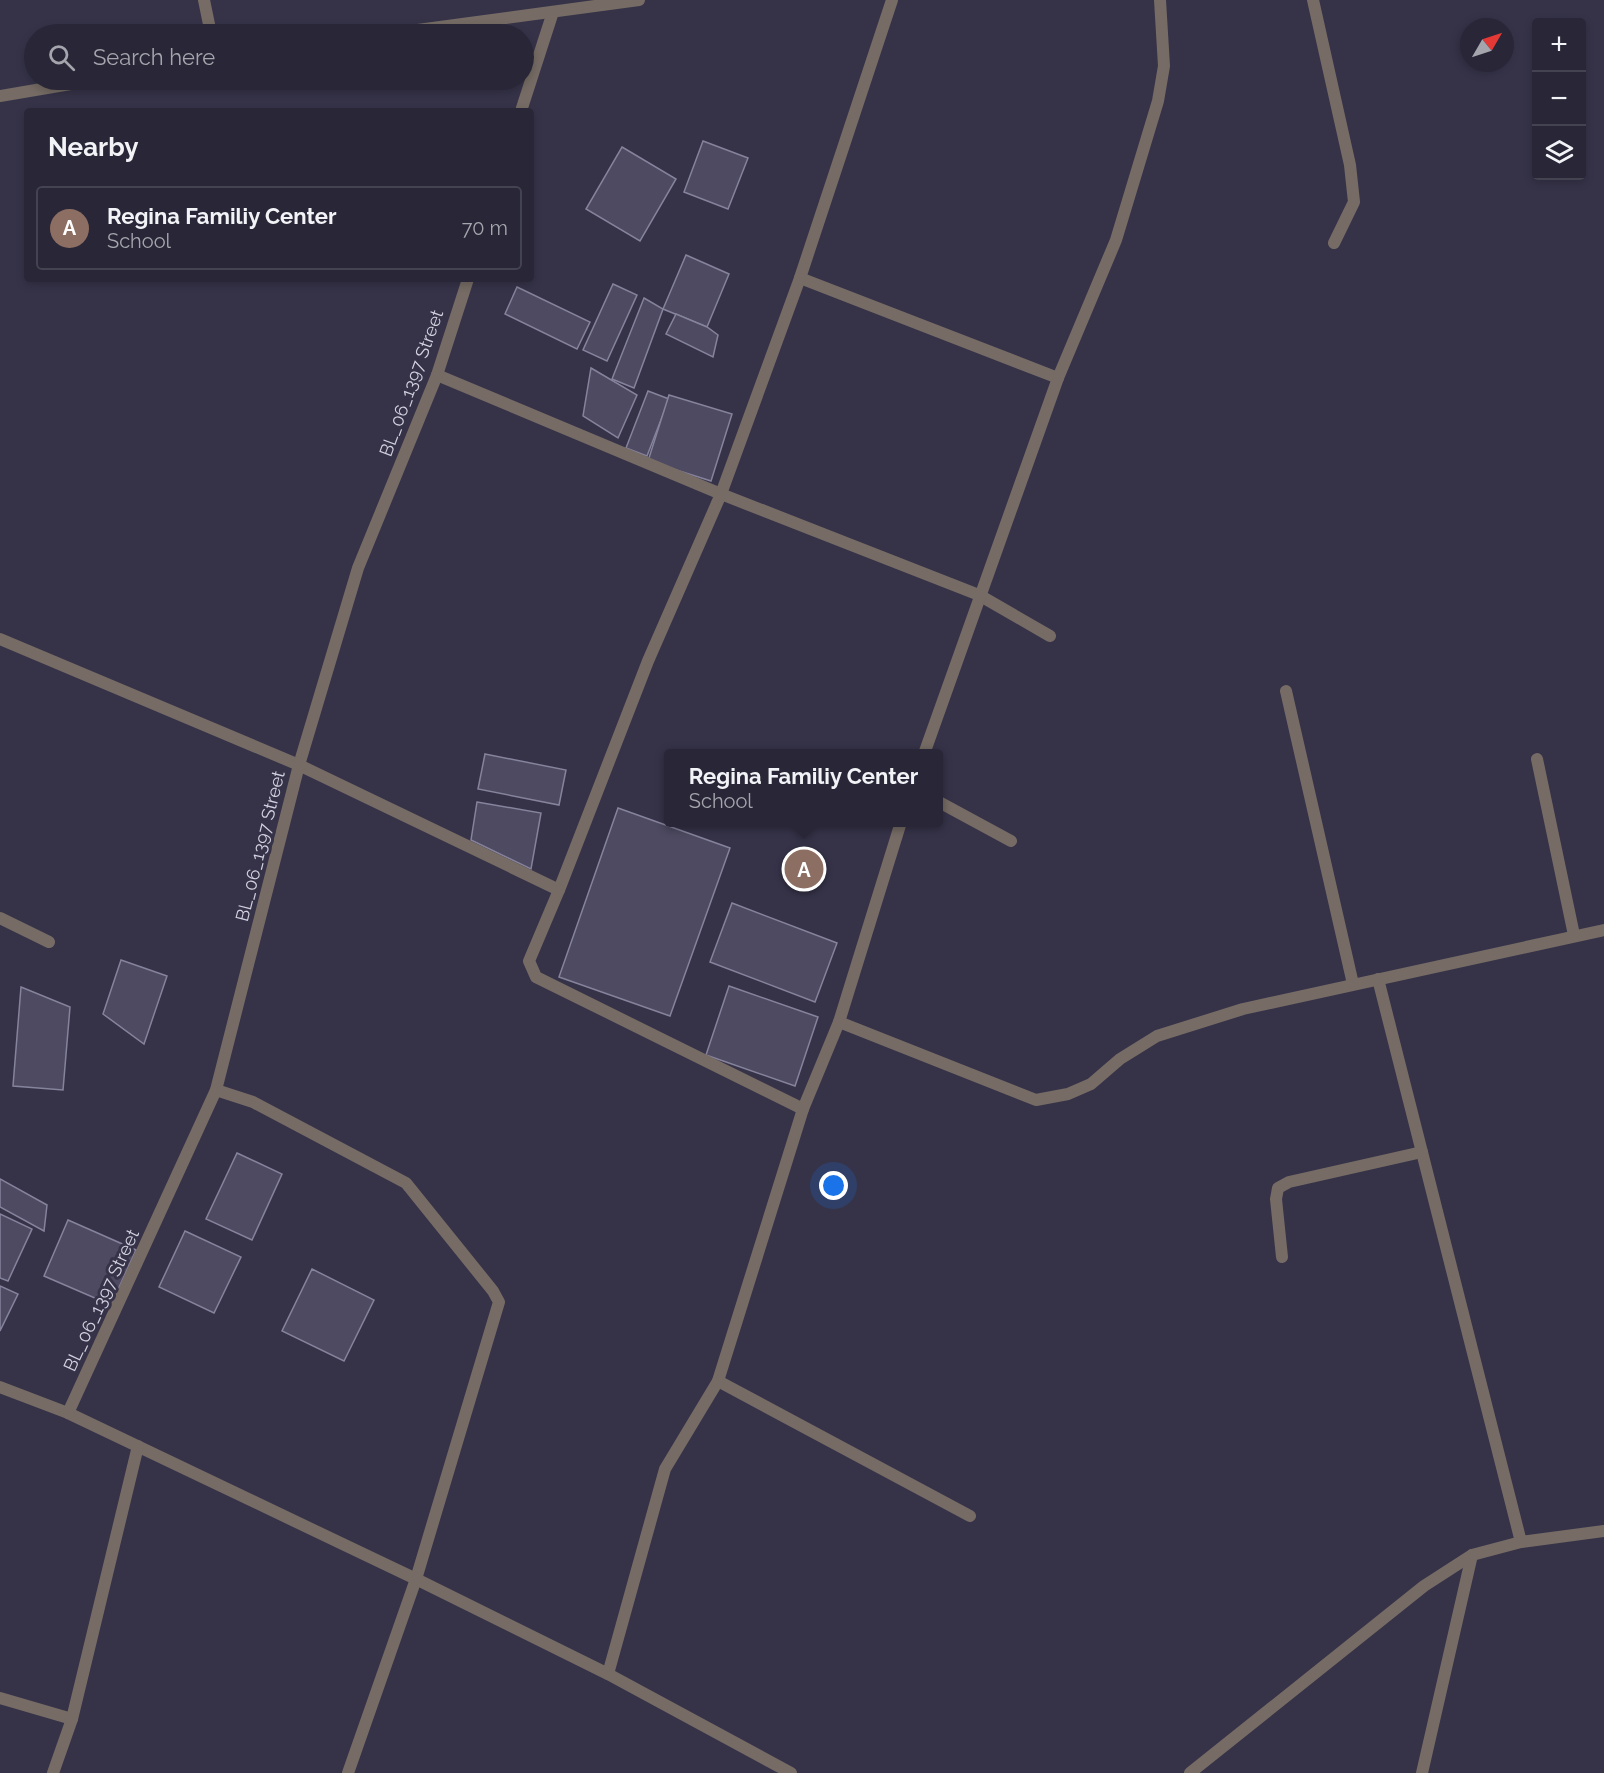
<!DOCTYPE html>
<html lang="en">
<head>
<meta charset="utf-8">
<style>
  :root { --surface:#282637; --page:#302e3f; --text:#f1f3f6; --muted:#a5a5ad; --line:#444352; --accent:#8c9099 }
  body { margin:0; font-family:Raleway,sans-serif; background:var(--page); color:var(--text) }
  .controls { position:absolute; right:18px; top:18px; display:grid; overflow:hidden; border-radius:6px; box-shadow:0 3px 9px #0003 }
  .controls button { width:54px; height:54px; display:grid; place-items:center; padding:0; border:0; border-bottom:2px solid var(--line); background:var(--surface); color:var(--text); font:30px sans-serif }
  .compass { position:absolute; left:1460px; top:18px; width:54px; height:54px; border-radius:50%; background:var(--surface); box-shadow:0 3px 9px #0003; rotate:51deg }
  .you { position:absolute; left:834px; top:1186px; width:21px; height:21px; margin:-15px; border:4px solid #fff; border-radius:50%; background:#1a73e8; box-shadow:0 0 0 9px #1a73e833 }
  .badge { display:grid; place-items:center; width:39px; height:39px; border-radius:50%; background:var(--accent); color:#fff; font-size:20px; font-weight:700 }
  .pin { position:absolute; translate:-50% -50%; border:3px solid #fff; box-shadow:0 2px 6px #0006 }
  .popup { position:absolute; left:664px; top:749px; width:279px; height:78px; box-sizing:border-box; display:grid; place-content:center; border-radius:6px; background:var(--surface); filter:drop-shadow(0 2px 4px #0005); font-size:20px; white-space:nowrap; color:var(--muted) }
  .popup b { font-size:22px; color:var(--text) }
  .popup::after { content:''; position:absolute; left:50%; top:100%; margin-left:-12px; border:12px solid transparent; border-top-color:var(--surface) }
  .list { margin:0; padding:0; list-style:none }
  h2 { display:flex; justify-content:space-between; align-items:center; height:78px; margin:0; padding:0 24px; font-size:26px }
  h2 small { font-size:20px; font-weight:400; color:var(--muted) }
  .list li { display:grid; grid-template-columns:39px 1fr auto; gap:18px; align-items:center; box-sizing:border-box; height:84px; margin:0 12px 12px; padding:0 12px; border:2px solid var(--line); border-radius:6px }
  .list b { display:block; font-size:22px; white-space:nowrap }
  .list p { margin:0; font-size:20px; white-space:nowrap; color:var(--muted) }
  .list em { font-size:20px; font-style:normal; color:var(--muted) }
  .icon { flex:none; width:33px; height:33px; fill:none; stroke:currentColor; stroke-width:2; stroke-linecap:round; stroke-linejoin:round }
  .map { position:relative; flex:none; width:1604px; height:1773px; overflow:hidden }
  .search { position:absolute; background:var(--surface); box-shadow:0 3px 9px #0003; left:24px; top:24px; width:510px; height:66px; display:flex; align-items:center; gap:15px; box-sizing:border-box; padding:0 21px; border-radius:33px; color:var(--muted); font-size:22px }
  .panel { position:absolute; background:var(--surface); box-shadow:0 3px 9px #0003; left:24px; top:108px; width:510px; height:174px; border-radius:6px }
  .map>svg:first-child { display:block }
</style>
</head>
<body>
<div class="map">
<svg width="1604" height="1773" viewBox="0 0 1604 1773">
  <rect width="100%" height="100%" fill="#363349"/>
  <g fill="#4d4a61" stroke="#86839d" stroke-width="1.5">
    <path d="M703 141 748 158 728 209 684 192Z"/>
    <path d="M622 147 676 179 640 241 586 209Z"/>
    <path d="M686 255 729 274 707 327 663 309Z"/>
    <path d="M613 284 637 295 607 361 583 350Z"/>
    <path d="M517 287 590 322 577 349 505 314Z"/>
    <path d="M644 298 663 309 634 388 612 379Z"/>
    <path d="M676 314 707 327 718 335 713 357 666 334Z"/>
    <path d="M591 368 637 395 618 438 583 416Z"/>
    <path d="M648 391 669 399 647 456 626 448Z"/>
    <path d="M669 395 732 414 711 481 648 461Z"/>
    <path d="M485 754 566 770 559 805 478 789Z"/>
    <path d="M477 802 541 813 531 869 471 840Z"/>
    <path d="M618 808 730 848 670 1016 559 977Z"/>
    <path d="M732 903 837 943 815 1002 710 962Z"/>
    <path d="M121 960 167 976 144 1044 103 1014Z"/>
    <path d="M729 986 818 1017 795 1086 706 1055Z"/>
    <path d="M21 987 70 1007 63 1090 13 1086Z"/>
    <path d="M237 1153 282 1174 252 1240 206 1219Z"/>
    <path d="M0 1179 47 1205 44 1231 0 1207Z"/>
    <path d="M0 1214 32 1229 8 1281 0 1278Z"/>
    <path d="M68 1220 136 1250 111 1305 44 1276Z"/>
    <path d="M185 1231 241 1257 214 1313 159 1287Z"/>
    <path d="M312 1269 374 1300 344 1361 282 1331Z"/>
    <path d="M0 1286 18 1294 0 1331Z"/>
  </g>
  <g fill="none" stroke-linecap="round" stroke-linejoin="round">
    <g stroke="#766c65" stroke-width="12">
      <path d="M204 0 211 34"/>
      <path d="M1313 0 1350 165 1354 202 1334 243"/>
      <path d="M388 34 639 0"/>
      <path d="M0 96 94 80"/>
      <path d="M521 111 553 12"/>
      <path d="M800 278 1058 378"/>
      <path d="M437 375 721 494 979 595 1050 636"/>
      <path d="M0 639 299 765 559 890 648 661 721 494 800 278 892 0"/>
      <path d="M1286 691 1353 984"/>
      <path d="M924 754 1058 378 1116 240 1158 101 1164 66 1160 0"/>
      <path d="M1537 759 1574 935"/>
      <path d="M939 802 1011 841"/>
      <path d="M559 890 529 961 536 977 803 1109"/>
      <path d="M0 918 49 942"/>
      <path d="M1378 979 1521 1542 1604 1531"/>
      <path d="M839 1022 1036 1100 1068 1094 1091 1084 1120 1059 1157 1036 1243 1009 1604 930"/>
      <path d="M216 1090 253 1102 406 1183 493 1291 499 1302 416 1579 348 1773"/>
      <path d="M1282 1257 1276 1199 1278 1188 1289 1182 1422 1152"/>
      <path d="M718 1381 970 1516"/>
      <path d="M0 1387 68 1413 416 1579 608 1674 791 1773"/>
      <path d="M68 1413 216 1090 299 765 358 568 437 375 468 279"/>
      <path d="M608 1674 665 1469 718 1381 803 1109 839 1022 901 822"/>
      <path d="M0 1698 72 1719"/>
      <path d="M53 1773 72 1719 138 1446"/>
      <path d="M1190 1773 1424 1586 1472 1555 1521 1542"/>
      <path d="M1422 1773 1472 1555"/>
    </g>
  </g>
  <g text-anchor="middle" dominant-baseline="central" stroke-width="6" stroke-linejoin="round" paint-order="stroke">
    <g font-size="18" fill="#d3d2e0" stroke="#363349">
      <text transform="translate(411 383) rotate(-70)">BL_06_1397 Street</text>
      <text transform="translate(260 846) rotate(-76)">BL_06_1397 Street</text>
      <text transform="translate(101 1300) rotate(-65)">BL_06_1397 Street</text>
    </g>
  </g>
</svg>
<div class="controls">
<button>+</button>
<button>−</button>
<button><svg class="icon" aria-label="layers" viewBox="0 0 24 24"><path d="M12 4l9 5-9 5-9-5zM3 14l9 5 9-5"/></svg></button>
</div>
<svg class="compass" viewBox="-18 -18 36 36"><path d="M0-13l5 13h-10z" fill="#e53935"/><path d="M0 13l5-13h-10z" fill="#a5a5ad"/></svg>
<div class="you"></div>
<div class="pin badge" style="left:804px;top:869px;background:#8d6e63">A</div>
<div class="popup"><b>Regina Familiy Center</b>School</div>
<div class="search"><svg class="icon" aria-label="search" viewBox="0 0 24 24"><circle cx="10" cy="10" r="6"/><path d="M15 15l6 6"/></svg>Search here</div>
<section class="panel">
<h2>Nearby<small></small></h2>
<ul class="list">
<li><span class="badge" style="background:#8d6e63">A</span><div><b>Regina Familiy Center</b><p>School</p></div><em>70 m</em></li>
</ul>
</section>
</div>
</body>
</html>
